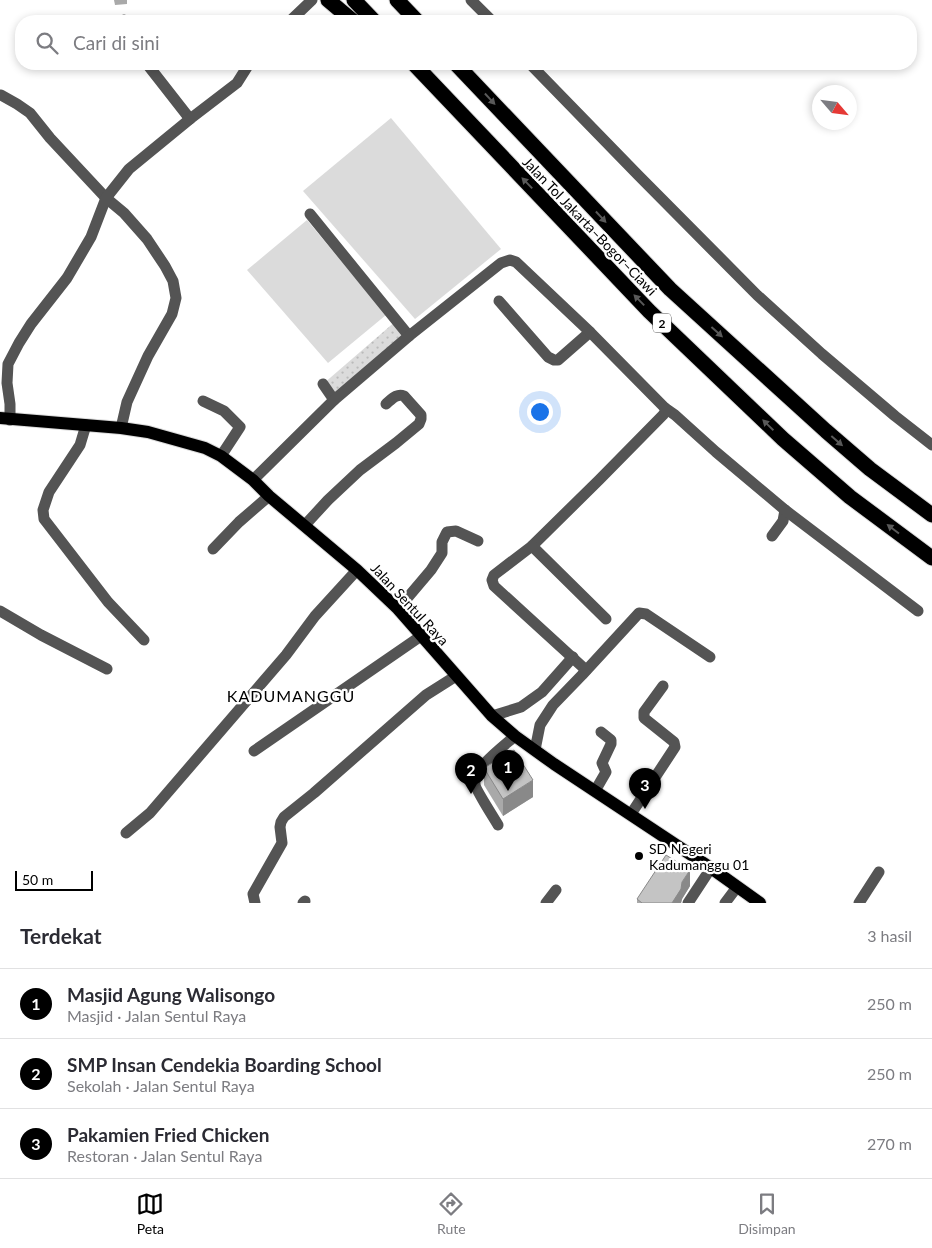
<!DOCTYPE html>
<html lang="id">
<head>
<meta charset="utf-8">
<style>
  :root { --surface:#fff; --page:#f7f7f7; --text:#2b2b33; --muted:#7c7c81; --line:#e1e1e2; --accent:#000 }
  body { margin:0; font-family:Lato,sans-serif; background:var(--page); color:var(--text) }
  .compass { position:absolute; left:812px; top:85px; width:45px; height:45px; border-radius:50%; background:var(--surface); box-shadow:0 2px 8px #0003; rotate:118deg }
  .scale { position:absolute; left:15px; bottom:12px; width:78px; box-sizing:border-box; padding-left:5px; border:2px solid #000; border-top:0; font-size:14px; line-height:18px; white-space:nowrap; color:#000; -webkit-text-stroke:4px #fff; paint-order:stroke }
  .you { position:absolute; left:539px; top:411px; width:18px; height:18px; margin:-12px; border:4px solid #fff; border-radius:50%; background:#1a73e8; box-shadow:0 0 0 8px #1a73e833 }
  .badge { display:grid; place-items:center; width:32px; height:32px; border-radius:50%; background:var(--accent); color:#fff; font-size:16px; font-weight:700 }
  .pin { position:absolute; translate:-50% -41px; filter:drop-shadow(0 1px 2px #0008) }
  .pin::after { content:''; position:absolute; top:26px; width:18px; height:15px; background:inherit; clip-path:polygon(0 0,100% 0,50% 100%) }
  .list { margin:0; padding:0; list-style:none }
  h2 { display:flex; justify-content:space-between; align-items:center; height:65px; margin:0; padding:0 20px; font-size:21px }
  h2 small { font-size:16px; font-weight:400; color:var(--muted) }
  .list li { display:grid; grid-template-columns:32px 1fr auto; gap:15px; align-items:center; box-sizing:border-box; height:70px; padding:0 20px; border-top:1px solid var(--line) }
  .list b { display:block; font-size:19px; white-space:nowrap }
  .list p { margin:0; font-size:16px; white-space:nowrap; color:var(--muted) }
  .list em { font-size:16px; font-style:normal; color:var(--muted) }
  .icon { flex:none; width:28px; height:28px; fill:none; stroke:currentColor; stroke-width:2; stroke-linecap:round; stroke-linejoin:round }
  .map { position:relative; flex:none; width:932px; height:903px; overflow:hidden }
  .search { position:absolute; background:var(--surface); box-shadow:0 2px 8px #0003; left:15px; right:15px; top:15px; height:55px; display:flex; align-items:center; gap:12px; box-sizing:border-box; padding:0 18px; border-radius:20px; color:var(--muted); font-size:19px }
  .sheet { height:275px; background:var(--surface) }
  nav { display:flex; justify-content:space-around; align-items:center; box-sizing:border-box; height:70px; border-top:1px solid var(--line); background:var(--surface); font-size:14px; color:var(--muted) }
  nav a { display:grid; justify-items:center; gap:2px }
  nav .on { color:var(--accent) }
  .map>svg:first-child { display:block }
</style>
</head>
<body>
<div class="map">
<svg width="932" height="903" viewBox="0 0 932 903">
  <defs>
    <pattern id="grass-dots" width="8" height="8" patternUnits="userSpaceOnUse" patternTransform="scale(1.25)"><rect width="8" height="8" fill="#dbdbdb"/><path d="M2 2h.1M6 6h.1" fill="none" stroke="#bababa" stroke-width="1.8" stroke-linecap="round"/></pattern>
  </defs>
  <rect width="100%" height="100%" fill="#fff"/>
  <path fill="url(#grass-dots)" d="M397 320 409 336 334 400 323 384Z"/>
  <g fill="#dbdbdb">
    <path d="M391 118 501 249 415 319 303 191Z"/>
    <path d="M307 220 386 315 328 363 247 270Z"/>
  </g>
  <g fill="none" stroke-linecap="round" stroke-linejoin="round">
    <g stroke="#dbdbdb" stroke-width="14">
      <path id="major" d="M0 418 121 428 148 432 205 448 221 456 253 480 269 496 357 570 398 609 492 716 515 736 554 764 711 868 760 903"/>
    </g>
    <g stroke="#dbdbdb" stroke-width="17">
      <g id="highway">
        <path d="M328 0 353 21"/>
        <path d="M354 0 374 21"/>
        <path d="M397 0 417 21"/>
        <path d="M414 64 649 311 783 439 850 497 932 558"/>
        <path d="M456 64 670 289 826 431 870 469 932 515"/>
      </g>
    </g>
    <g stroke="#545454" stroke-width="11">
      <path d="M471 0 492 21"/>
      <path d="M124 21V20"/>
      <path d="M290 21 312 0"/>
      <path d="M147 64 190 119"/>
      <path d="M530 64 638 175 757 295 822 354 895 416 932 445"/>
      <path d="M1 95 17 104 30 113 50 138 106 198 124 213 147 239 165 266 173 281 176 298 172 314 148 356 127 402 121 428"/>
      <path d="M310 214 409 336"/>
      <path d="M499 301 548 357 554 360H558L590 332"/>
      <path d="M323 384 334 400"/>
      <path d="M203 401 224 411 240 427 221 456"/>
      <path d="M665 408 675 415 716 452 785 510 783 521 772 536"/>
      <path d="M10 420V404L7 383 8 364 19 343 31 324 67 278 91 237 106 198 129 169 190 119 237 83 249 64"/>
      <path d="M86 425 80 445 49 492 43 510 44 519 108 602 144 640"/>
      <path d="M253 480 334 400 409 336 501 263 510 260 516 262 590 332 665 408V412L663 415 599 480 532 546 494 575 492 580 494 586 586 670"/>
      <path d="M785 510 918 611"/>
      <path d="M305 525 328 500 360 470 396 443 419 424 421 419V415L404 396C397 393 392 399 386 404"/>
      <path d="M532 546 606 619"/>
      <path d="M213 549 239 522 269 496"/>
      <path d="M398 609 431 570 442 553V542L447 532 456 531 478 541"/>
      <path d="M0 611 41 635 107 669"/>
      <path d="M492 716 521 707 542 692 573 657"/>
      <path d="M535 750 540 725 553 705 582 675 639 613 646 614 710 657"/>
      <path d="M254 751 421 636"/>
      <path d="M595 791 606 772 602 763 611 744V740L601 732"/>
      <path d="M631 814 675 747 674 742 644 718V712L663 686"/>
      <path d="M498 825C494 818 475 789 475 784 473 768 504 746 515 736"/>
      <path d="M126 833 150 813 286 655 315 616 357 570"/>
      <path d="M255 903 253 894 282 843 280 827 281 822 284 817 314 793 426 695 456 676"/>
      <path d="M303 903 305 901"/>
      <path d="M546 903 556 890"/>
      <path d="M688 903 711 868"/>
      <path d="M725 903 737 887"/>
      <path d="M859 903 879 872"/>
    </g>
    <use href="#major" stroke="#000" stroke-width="12"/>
    <use href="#highway" stroke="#000" stroke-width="15"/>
  </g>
  <g fill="#a9a9a9">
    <path d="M114 0H127V4L115 5Z"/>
    <path d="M484 768 533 797 503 816 484 785Z"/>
    <path d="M690 886 682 899 681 903H637V899Z"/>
  </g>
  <g fill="#898989">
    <path d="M533 780V797L503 816V799Z"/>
    <path d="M690 870V886L682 899 681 903H672L682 882Z"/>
  </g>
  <g fill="#c4c4c4" stroke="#898989">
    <path d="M514 750 533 780 503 799 484 768Z"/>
    <path d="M666 855 690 870 682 882 681 889 672 903H642L637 899Z"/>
  </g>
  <defs><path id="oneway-solid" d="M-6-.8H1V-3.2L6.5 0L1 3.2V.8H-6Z" transform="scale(1.25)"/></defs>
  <g fill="#595959">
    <use href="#oneway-solid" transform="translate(490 99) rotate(47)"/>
    <use href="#oneway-solid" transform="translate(527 183) rotate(-134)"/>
    <use href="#oneway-solid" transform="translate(601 217) rotate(47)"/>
    <use href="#oneway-solid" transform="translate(639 300) rotate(-134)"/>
    <use href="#oneway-solid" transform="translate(717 332) rotate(42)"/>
    <use href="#oneway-solid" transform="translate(768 425) rotate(-136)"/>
    <use href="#oneway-solid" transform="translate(837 441) rotate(41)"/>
    <use href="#oneway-solid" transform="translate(893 529) rotate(-143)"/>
  </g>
  <circle fill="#000" stroke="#fff" stroke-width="2" cx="639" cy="856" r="5"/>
  <g text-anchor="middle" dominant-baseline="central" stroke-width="4.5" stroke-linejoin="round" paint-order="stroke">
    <rect fill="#fff" stroke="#4c4c4c" stroke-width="1" x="653" y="313.5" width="18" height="19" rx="4"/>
    <g font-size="12" font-weight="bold" fill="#000">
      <text x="662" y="323">2</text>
    </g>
    <g font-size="14" fill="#000" stroke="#fff">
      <text transform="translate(590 226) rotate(46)">Jalan Tol Jakarta–Bogor–Ciawi</text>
      <text transform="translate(410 604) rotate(47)">Jalan Sentul Raya</text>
    </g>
    <g font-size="14" fill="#000" stroke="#fff" text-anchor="start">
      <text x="649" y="848">SD Negeri<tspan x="649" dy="16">Kadumanggu 01</tspan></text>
    </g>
    <g font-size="16" letter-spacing="1" fill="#000" stroke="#fff">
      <text x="291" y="695">KADUMANGGU</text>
    </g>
  </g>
</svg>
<svg class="compass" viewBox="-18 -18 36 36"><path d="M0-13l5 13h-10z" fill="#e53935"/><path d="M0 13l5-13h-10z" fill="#7c7c81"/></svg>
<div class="scale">50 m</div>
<div class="you"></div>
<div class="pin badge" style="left:508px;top:791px">1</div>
<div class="pin badge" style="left:471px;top:794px">2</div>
<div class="pin badge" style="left:645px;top:809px">3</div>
<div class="search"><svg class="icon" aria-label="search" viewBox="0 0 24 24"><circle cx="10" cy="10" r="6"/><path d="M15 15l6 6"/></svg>Cari di sini</div>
</div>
<section class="sheet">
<h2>Terdekat<small>3 hasil</small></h2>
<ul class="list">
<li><span class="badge">1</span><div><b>Masjid Agung Walisongo</b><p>Masjid · Jalan Sentul Raya</p></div><em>250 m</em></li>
<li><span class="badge">2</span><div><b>SMP Insan Cendekia Boarding School</b><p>Sekolah · Jalan Sentul Raya</p></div><em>250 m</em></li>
<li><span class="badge">3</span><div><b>Pakamien Fried Chicken</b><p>Restoran · Jalan Sentul Raya</p></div><em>270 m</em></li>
</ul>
</section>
<nav>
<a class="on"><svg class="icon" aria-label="map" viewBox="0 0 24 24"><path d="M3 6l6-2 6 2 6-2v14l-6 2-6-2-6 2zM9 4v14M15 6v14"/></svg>Peta</a>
<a><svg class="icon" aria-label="directions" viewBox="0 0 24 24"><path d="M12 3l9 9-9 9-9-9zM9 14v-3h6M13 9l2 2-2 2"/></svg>Rute</a>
<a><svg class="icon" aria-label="saved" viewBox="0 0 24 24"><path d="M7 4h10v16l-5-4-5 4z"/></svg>Disimpan</a>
</nav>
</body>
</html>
